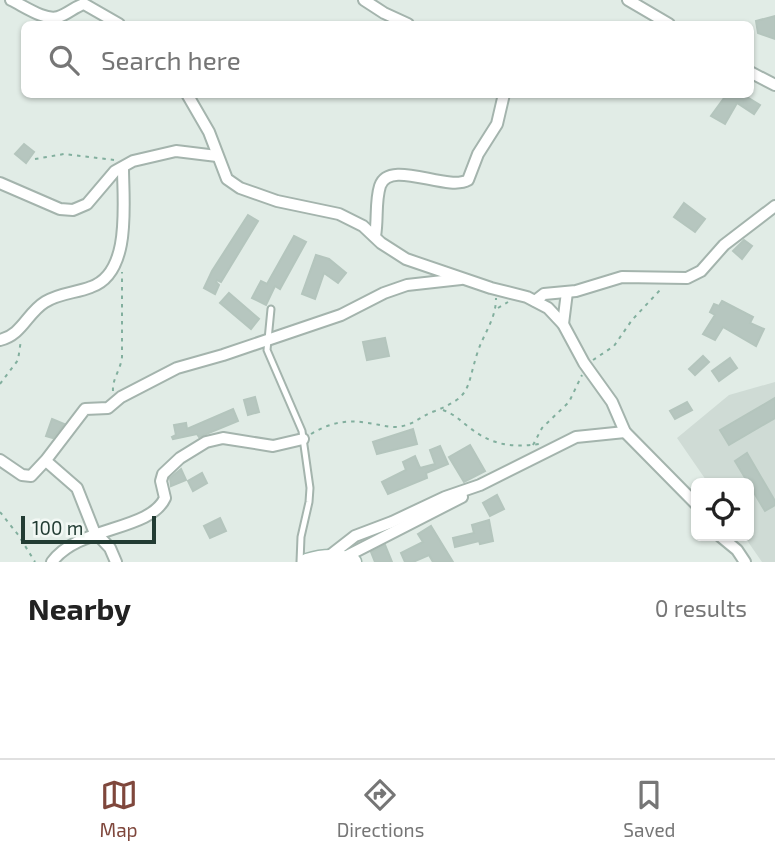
<!DOCTYPE html>
<html lang="en">
<head>
<meta charset="utf-8">
<style>
  :root { --surface:#fff; --page:#f2f2f2; --text:#222; --muted:#767676; --line:#e0e0e0; --accent:#7f473c }
  body { margin:0; font-family:"Exo 2",sans-serif; background:var(--page); color:var(--text) }
  .controls { position:absolute; right:21px; bottom:21px; display:grid; overflow:hidden; border-radius:10px; box-shadow:0 2px 5px #0004 }
  .controls button { width:63px; height:63px; display:grid; place-items:center; padding:0; border:0; border-bottom:2px solid var(--line); background:var(--surface); color:var(--text); font:35px sans-serif }
  .scale { position:absolute; left:21px; bottom:18px; width:135px; box-sizing:border-box; padding-left:7px; border:4px solid #223c33; border-top:0; font-size:19px; line-height:24px; white-space:nowrap; color:#223c33; -webkit-text-stroke:5px #f2f8f4; paint-order:stroke }
  .list { margin:0; padding:0; list-style:none }
  h2 { display:flex; justify-content:space-between; align-items:center; height:91px; margin:0; padding:0 28px; font-size:30px }
  h2 small { font-size:23px; font-weight:400; color:var(--muted) }
  .icon { flex:none; width:38px; height:38px; fill:none; stroke:currentColor; stroke-width:2; stroke-linecap:round; stroke-linejoin:round }
  .map { position:relative; flex:none; width:775px; height:562px; overflow:hidden }
  .search { position:absolute; background:var(--surface); box-shadow:0 2px 5px #0004; left:21px; right:21px; top:21px; height:77px; display:flex; align-items:center; gap:18px; box-sizing:border-box; padding:0 24px; border-radius:10px; color:var(--muted); font-size:26px }
  .sheet { height:196px; background:var(--surface) }
  nav { display:flex; justify-content:space-around; align-items:center; box-sizing:border-box; height:98px; border-top:2px solid var(--line); background:var(--surface); font-size:19px; color:var(--muted) }
  nav a { display:grid; justify-items:center; gap:4px }
  nav .on { color:var(--accent) }
  .map>svg:first-child { display:block }
</style>
</head>
<body>
<div class="map">
<svg width="775" height="562" viewBox="0 0 775 562">
  <rect width="100%" height="100%" fill="#e1ece6"/>
  <path fill="#cfdbd5" d="M775 382V562H762L744 536H749V483H708L677 438 729 395Z"/>
  <g fill="#b6c6bf" stroke="#b4c5bd" stroke-width="2">
    <path d="M775 16V39L758 33 756 21Z"/>
    <path d="M727 94H742L760 105 754 114 737 103 725 124 711 116Z"/>
    <path d="M24 144 34 152 26 163 15 154Z"/>
    <path d="M684 203 705 219 695 232 674 217Z"/>
    <path d="M248 215 258 221 221 282 217 280 216 282 219 285 215 294 204 288 212 271Z"/>
    <path d="M294 236 306 242 280 289 275 286 266 305 252 298 261 281 267 284Z"/>
    <path d="M744 240 752 246 742 259 733 251Z"/>
    <path d="M316 255 329 259 346 273 338 283 324 273 315 299 302 294Z"/>
    <path d="M229 293 259 319 251 329 220 303Z"/>
    <path d="M722 301 753 317 750 323 764 329 756 346 723 327 715 340 703 334 715 315 710 312 714 304 719 306Z"/>
    <path d="M385 338 389 356 367 360 363 342Z"/>
    <path d="M703 356 709 362 695 375 689 369Z"/>
    <path d="M730 358 737 368 719 381 712 371Z"/>
    <path d="M255 397 259 412 248 415 244 400Z"/>
    <path d="M775 398V418L729 445 720 430Z"/>
    <path d="M687 402 692 410 675 419 670 411Z"/>
    <path d="M233 409 238 421 199 437 197 434 173 439 172 437 176 435 174 425 186 423 187 429Z"/>
    <path d="M52 419 64 424 53 438 46 436Z"/>
    <path d="M413 429 417 444 377 454 373 442Z"/>
    <path d="M470 445 485 471 464 482 449 457Z"/>
    <path d="M440 446 448 464 426 473 427 478 388 494 382 482 406 470 403 462 415 456 420 468 435 464 430 450Z"/>
    <path d="M747 453 775 501V505L765 511 735 461Z"/>
    <path d="M181 469 186 480 171 486 170 478Z"/>
    <path d="M202 473 207 483 193 491 188 481Z"/>
    <path d="M497 495 504 509 490 516 483 503Z"/>
    <path d="M220 518 226 531 210 538 204 526Z"/>
    <path d="M489 520 493 541 480 544 479 541 455 547 453 538 474 533 472 525Z"/>
    <path d="M431 526 453 562H433L429 555 413 562H405L401 553 423 542 418 534Z"/>
    <path d="M385 545 392 562H375L371 552Z"/>
  </g>
  <g fill="none" stroke-linecap="round" stroke-linejoin="round">
    <g stroke="#a4b4ad" stroke-width="9">
      <path id="service" d="M271 309 267 350 302 431 310 488 309 502 301 537 300 562"/>
    </g>
    <g stroke="#a4b4ad" stroke-width="14">
      <g id="minor">
        <path d="M11 0C24 6 45 21 58 17 68 14 74 7 84 4L119 24"/>
        <path d="M364 0 384 13 408 24"/>
        <path d="M628 0 669 24"/>
        <path d="M750 72 775 85"/>
        <path d="M187 94 209 132 227 179 240 188 277 201 339 214 363 226 381 243 406 259 491 288 527 297 548 308 563 324 584 363 612 402 625 432 696 504"/>
        <path d="M0 183 60 209 73 210 87 204 115 171 133 161 176 151 217 156"/>
        <path d="M375 236C378 220 375 202 380 186 389 158 447 192 468 180L478 154 497 124 504 94"/>
        <path d="M535 301 544 294 576 291 622 277 687 278 701 271 724 245 775 206"/>
        <path d="M563 324 567 292"/>
        <path d="M0 340C22 335 27 313 45 302 59 293 76 293 91 287 132 273 123 202 123 168"/>
        <path d="M0 460 22 475 31 476 46 460 85 409 108 408 121 397 177 368 223 355 341 315 384 293 407 285 461 279"/>
        <path d="M46 461 77 488 94 531 110 548 116 562"/>
        <path d="M720 536 737 550 745 562"/>
        <path d="M328 557 355 536 392 522 445 497 480 485 576 437 625 432"/>
        <path d="M343 558 462 497"/>
        <path d="M52 562C78 526 150 531 165 498L161 481 163 474 180 458 206 442 223 438 273 446 303 439"/>
      </g>
    </g>
    <g stroke="#a0b7ad" stroke-width="19">
      <path id="secondary" d="M307 562C323 557 337 556 353 562"/>
    </g>
    <g stroke="#82af9e" stroke-width="2" stroke-dasharray="3.5 5" stroke-linecap="butt">
      <path d="M35 159 64 154 114 160"/>
      <path d="M498 308 508 302"/>
      <path d="M593 360 614 346 632 320 661 289"/>
      <path d="M0 384 18 360 21 340"/>
      <path d="M113 391C112 379 121 369 122 357V272"/>
      <path d="M443 410C454 414 461 421 470 428 492 445 512 448 539 444"/>
      <path d="M311 434C329 423 347 419 368 423 377 424 386 427 395 427 414 426 420 416 435 411 472 396 466 389 477 354 483 334 496 320 496 298"/>
      <path d="M533 445 542 428 569 402 582 375"/>
      <path d="M0 512 19 536 35 562"/>
    </g>
    <use href="#service" stroke="#fff" stroke-width="5"/>
    <use href="#minor" stroke="#fff" stroke-width="10"/>
    <use href="#secondary" stroke="#fff" stroke-width="16"/>
  </g>
</svg>
<div class="controls">
<button><svg class="icon" aria-label="locate" viewBox="0 0 24 24"><circle cx="12" cy="12" r="6"/><path d="M12 2v4M12 18v4M2 12h4M18 12h4"/></svg></button>
</div>
<div class="scale">100 m</div>
<div class="search"><svg class="icon" aria-label="search" viewBox="0 0 24 24"><circle cx="10" cy="10" r="6"/><path d="M15 15l6 6"/></svg>Search here</div>
</div>
<section class="sheet">
<h2>Nearby<small>0 results</small></h2>
<ul class="list">
</ul>
</section>
<nav>
<a class="on"><svg class="icon" aria-label="map" viewBox="0 0 24 24"><path d="M3 6l6-2 6 2 6-2v14l-6 2-6-2-6 2zM9 4v14M15 6v14"/></svg>Map</a>
<a><svg class="icon" aria-label="directions" viewBox="0 0 24 24"><path d="M12 3l9 9-9 9-9-9zM9 14v-3h6M13 9l2 2-2 2"/></svg>Directions</a>
<a><svg class="icon" aria-label="saved" viewBox="0 0 24 24"><path d="M7 4h10v16l-5-4-5 4z"/></svg>Saved</a>
</nav>
</body>
</html>
